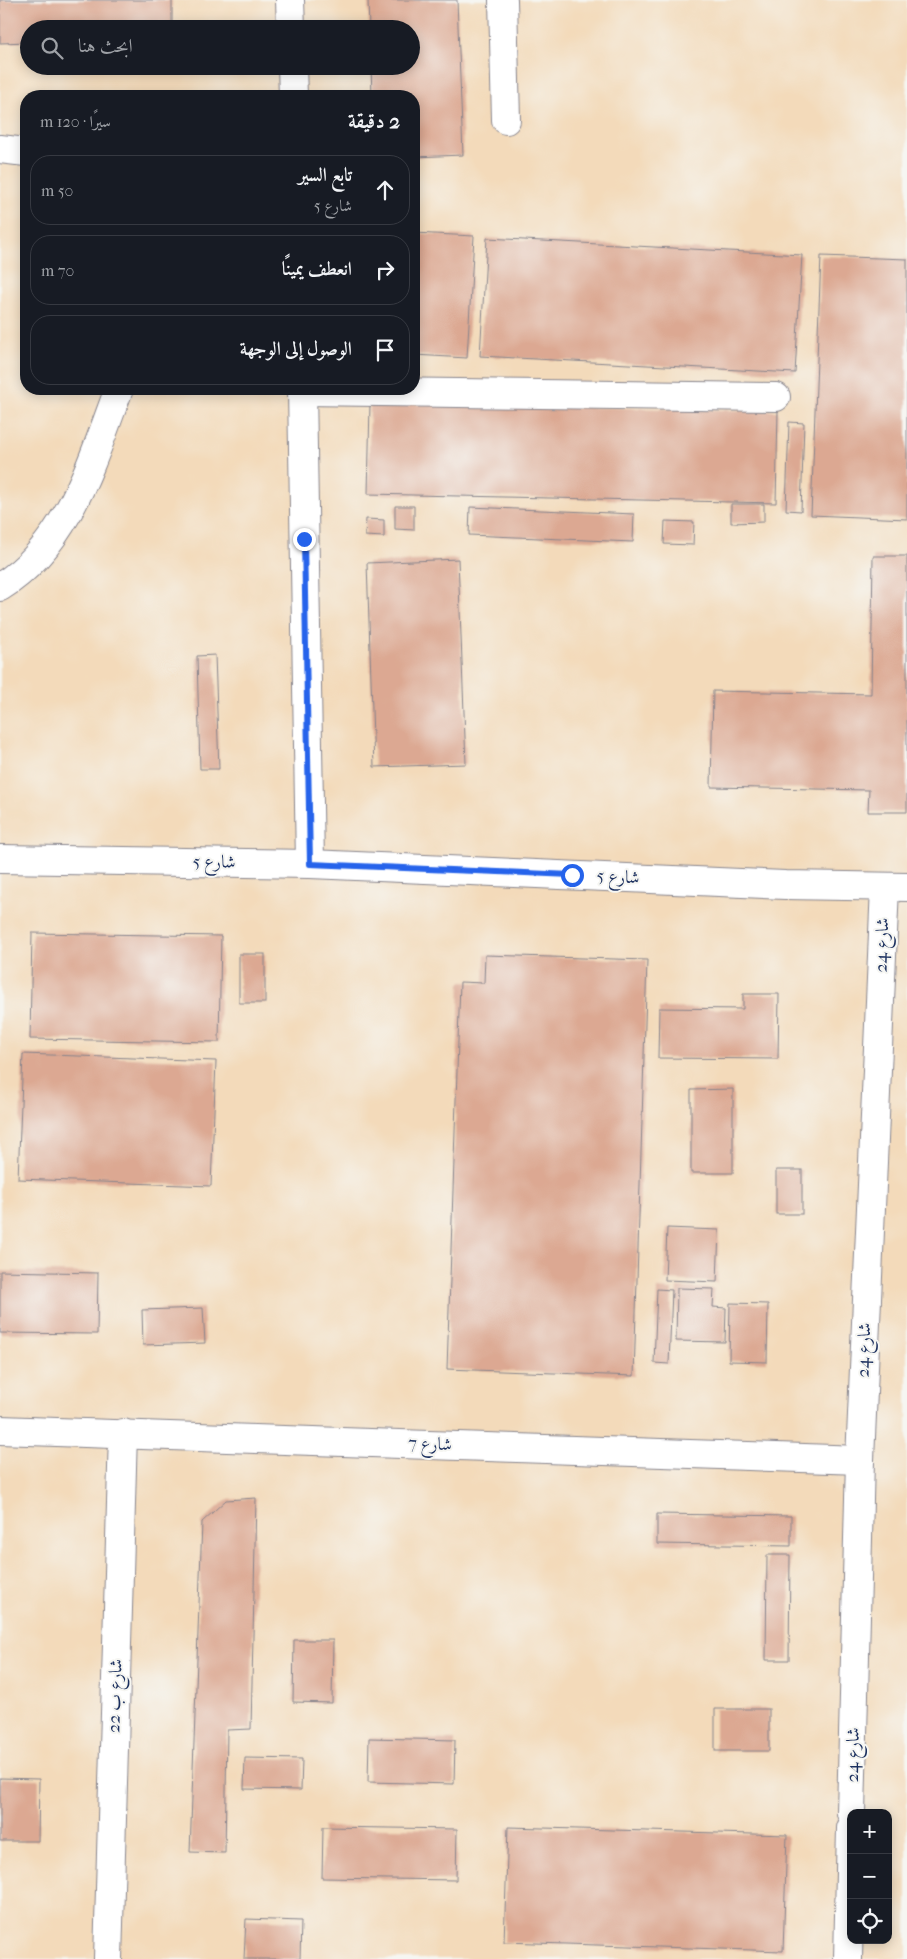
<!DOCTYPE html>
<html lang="ar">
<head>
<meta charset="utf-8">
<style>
  :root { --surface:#171b24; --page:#20242c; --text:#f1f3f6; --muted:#9ea1a6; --line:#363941 }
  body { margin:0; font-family:"IM FELL French Canon",Amiri,serif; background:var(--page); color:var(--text); direction:rtl }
  .controls { position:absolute; right:15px; bottom:15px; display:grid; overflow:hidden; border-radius:10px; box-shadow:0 2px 12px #0003 }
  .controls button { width:45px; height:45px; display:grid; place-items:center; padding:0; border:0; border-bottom:1px solid var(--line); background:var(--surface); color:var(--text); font:25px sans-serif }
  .stop { position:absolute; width:15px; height:15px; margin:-11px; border:4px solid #2563eb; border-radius:50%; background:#fff }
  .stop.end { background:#2563eb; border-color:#fff; box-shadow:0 1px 5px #0008 }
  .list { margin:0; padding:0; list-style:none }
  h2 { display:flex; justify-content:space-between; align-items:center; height:65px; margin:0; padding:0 20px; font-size:21px }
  h2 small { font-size:16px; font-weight:400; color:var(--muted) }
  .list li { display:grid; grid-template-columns:32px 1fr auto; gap:15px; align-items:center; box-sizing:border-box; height:70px; margin:0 10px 10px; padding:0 10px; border:1px solid var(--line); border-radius:20px }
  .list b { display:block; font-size:19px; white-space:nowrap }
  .list p { margin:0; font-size:16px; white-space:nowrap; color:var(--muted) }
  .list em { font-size:16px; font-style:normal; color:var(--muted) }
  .icon { flex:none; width:28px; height:28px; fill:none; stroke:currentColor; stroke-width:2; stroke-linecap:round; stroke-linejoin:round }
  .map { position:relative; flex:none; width:907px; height:1959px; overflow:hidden; direction:ltr }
  .search { position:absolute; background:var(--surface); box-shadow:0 2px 12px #0003; left:20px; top:20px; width:400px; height:55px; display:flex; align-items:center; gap:12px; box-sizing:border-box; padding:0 18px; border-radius:28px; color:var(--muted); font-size:19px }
  .panel { position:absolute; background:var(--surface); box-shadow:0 2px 12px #0003; left:20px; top:90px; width:400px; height:305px; border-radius:20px; direction:rtl }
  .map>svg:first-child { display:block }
</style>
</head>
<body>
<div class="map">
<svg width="907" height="1959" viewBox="0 0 907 1959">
  <rect width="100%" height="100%" fill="#f6f6f2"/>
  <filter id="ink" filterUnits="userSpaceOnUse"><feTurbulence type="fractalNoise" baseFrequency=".02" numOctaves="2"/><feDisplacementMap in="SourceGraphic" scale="10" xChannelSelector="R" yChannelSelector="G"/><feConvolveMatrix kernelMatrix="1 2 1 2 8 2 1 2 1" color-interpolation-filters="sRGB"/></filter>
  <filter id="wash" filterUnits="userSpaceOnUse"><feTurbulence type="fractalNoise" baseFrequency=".0096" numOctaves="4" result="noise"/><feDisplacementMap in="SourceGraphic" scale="20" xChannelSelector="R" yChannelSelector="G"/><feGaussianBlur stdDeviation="1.12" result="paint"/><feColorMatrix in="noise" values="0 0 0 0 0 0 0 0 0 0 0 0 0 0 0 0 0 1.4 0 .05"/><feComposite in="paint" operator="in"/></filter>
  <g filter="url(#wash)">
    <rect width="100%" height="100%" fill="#f3daba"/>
    <g id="blocks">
      <g fill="#dca892">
        <path d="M0 0H172V29H29V42L0 43Z"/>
        <path d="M368 0H457L463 155 414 157V96H372L371 66H411V29H369Z"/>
        <path d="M414 233 474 236 467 358 414 355Z"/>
        <path d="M487 238 802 255 795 373 480 356Z"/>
        <path d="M821 256 907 259V519L811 515Z"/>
        <path d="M370 403 778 411 776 503 368 494Z"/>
        <path d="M789 422 804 423 801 511 786 510Z"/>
        <path d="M731 504H764V522L731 523Z"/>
        <path d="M395 506H414V530L395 529Z"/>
        <path d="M470 507 634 514 633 542 469 535Z"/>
        <path d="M366 519 384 520V537L365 536Z"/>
        <path d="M665 521 694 522 693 545 664 544Z"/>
        <path d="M873 556H907V812H868L869 790 711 787 713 691 871 694Z"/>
        <path d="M458 559 466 764 374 767 367 563Z"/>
        <path d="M215 655 219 769H200L197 656Z"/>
        <path d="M32 933 221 936 219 1042 30 1039Z"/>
        <rect x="239" y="954" width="26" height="49"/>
        <path d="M485 955 647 960 634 1376 447 1369 460 982 484 983Z"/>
        <path d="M743 994H779L778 1059 658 1058 659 1008 743 1009Z"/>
        <path d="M23 1054 216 1061 211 1186 18 1179Z"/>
        <path d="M733 1089V1173H691V1090Z"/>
        <rect x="776" y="1170" width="26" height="44"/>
        <path d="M667 1228 719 1230 717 1282 665 1280Z"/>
        <path d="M0 1271 98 1273 97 1334 0 1333Z"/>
        <path d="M677 1288 714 1289 713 1307 726 1308 725 1342 676 1341Z"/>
        <path d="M657 1289 672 1290 669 1364 654 1363Z"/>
        <path d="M730 1303 768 1304 767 1362 729 1361Z"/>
        <path d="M203 1308 205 1343 143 1345 142 1310Z"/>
        <path d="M256 1498 251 1729 227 1730 225 1853 190 1852 202 1522 226 1500Z"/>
        <path d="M657 1514 791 1516V1546L657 1544Z"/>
        <path d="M767 1555H790L789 1660H766Z"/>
        <path d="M294 1640H333L332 1703 293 1702Z"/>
        <rect x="715" y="1709" width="54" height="42"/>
        <path d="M369 1738 455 1740 454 1784 368 1782Z"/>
        <path d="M245 1758 302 1759 301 1790 244 1789Z"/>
        <path d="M0 1778 39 1779 38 1841H0Z"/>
        <path d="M323 1827 457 1829 456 1880 322 1878Z"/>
        <path d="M508 1827 787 1835 783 1951 504 1942Z"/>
        <path d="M246 1919 301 1921 300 1959H244Z"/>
      </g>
    </g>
  </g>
  <g filter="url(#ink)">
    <use href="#blocks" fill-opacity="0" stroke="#87848c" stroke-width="1"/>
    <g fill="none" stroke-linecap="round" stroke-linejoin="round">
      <g stroke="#87848c" stroke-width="30">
        <g id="minor">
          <path d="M290 0 291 29"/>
          <path d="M503 0 506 120"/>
          <path d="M292 66 293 96"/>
          <path d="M0 149 26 152"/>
          <path d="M302 389 310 864"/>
          <path d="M302 391 776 397"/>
          <path d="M0 587C69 544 92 460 119 389"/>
          <path d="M0 859 310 864 785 885 907 887"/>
          <path d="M0 1430 860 1460"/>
          <path d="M851 1813 860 1460 885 887"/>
          <path d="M108 1959 123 1433"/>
          <path d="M848 1959 851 1828"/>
        </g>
      </g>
      <use href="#minor" stroke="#fff" stroke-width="28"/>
    </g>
  </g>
  <g fill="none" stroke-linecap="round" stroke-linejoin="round" filter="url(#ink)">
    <path stroke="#2563eb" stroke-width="6" d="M304 539 310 864 572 875"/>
  </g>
  <g text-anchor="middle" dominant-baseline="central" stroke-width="4" stroke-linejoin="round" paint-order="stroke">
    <g font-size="18" fill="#1b2f5e" stroke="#f6f6f2">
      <text transform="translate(214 862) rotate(1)">شارع 5</text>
      <text transform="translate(618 877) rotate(3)">شارع 5</text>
      <text transform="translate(882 945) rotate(-88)">شارع 24</text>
      <text transform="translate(864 1350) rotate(-88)">شارع 24</text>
      <text transform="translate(430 1444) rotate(2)">شارع 7</text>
      <text transform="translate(115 1696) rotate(-88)">شارع ب 22</text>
      <text transform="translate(853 1755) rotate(-89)">شارع 24</text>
    </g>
  </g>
</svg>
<div class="controls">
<button>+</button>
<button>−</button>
<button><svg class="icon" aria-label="locate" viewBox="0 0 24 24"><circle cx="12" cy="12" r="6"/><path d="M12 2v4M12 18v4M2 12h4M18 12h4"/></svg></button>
</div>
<div class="stop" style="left:572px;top:875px"></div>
<div class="stop end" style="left:304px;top:539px"></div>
<div class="search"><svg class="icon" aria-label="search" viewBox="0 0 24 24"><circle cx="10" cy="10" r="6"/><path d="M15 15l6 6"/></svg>ابحث هنا</div>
<section class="panel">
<h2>2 دقيقة<small>سيرًا · 120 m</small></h2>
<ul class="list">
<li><svg class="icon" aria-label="ahead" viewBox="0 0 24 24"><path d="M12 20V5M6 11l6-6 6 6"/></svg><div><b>تابع السير</b><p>شارع 5</p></div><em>50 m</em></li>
<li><svg class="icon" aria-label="right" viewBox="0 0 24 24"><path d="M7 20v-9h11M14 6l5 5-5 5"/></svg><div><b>انعطف يمينًا</b></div><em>70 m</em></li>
<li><svg class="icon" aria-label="arrive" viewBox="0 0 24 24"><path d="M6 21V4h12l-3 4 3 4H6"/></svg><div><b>الوصول إلى الوجهة</b></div></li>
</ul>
</section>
</div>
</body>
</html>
